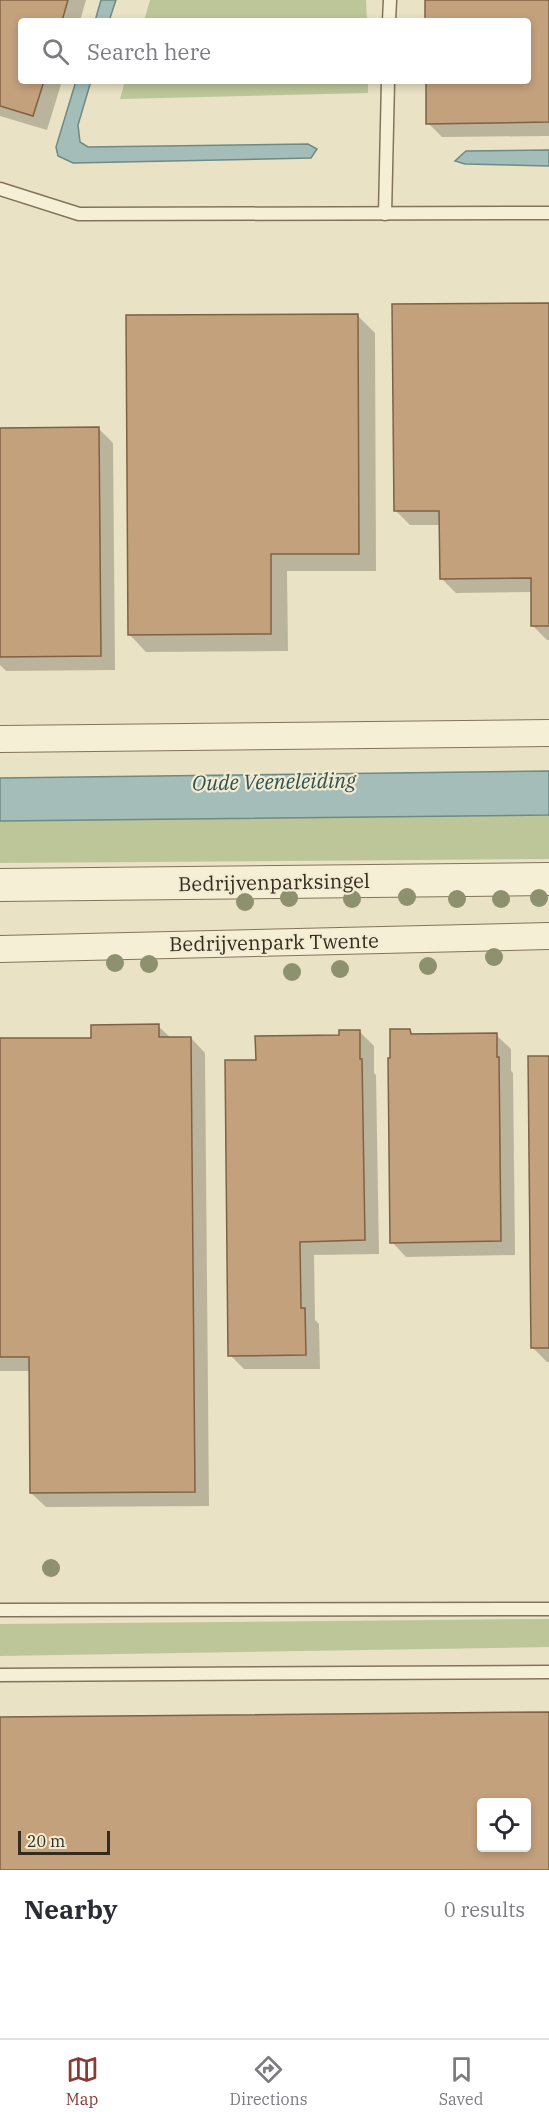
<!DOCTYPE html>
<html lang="en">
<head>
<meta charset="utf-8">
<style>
  :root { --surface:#fff; --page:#f7f7f7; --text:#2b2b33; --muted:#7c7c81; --line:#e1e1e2; --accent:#8c3932 }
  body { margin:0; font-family:"IBM Plex Serif",serif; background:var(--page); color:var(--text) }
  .controls { position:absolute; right:18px; bottom:18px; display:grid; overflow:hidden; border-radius:6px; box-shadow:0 3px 9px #0003 }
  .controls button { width:54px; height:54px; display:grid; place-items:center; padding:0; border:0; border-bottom:2px solid var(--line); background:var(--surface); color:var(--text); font:30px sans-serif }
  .scale { position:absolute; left:18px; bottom:15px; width:92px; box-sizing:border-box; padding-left:6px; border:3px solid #342b1f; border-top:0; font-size:16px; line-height:21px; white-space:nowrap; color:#342b1f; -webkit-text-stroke:4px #f2ecd3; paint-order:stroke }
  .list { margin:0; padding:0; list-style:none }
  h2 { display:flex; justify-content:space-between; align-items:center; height:78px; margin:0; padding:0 24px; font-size:26px }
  h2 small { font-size:20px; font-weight:400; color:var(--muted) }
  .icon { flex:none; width:33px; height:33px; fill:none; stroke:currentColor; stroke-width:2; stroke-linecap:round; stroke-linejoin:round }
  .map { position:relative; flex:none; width:549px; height:1870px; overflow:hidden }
  .search { position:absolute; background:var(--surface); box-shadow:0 3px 9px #0003; left:18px; right:18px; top:18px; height:66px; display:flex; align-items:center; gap:15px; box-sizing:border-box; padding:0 21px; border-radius:6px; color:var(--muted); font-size:22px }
  .sheet { height:168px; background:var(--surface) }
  nav { display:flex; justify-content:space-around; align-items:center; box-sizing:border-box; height:84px; border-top:2px solid var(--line); background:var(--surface); font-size:16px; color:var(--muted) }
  nav a { display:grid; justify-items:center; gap:3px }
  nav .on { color:var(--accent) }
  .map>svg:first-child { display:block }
</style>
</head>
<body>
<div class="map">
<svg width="549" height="1870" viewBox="0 0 549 1870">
  <rect width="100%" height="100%" fill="#eae2c4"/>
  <g fill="#bdc699">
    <path d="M150 0H366L367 21H144Z"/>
    <path d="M125 81H368V93L120 99Z"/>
    <path d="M549 815V859L0 863V821Z"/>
    <path d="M549 1619V1647L0 1656V1624Z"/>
  </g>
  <g fill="#a5bdb8" stroke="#6d8a86" stroke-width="1.5">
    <path d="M101 0H116L109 21H95Z"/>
    <path d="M76 81H91L78 125 80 142 88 147 308 144 317 149 311 158 73 163 58 156 56 147Z"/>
    <path d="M549 150V166L465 164 455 161 466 151Z"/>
    <path d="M549 771V815L0 821V778Z"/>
  </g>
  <g fill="#0003" fill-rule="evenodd">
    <path d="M0 0H86L80 21H21V81H62L47 130 0 116Z"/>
    <path d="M426 0H549V136L442 137 428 123 427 81H528V21H427Z"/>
    <path d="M549 304V640H547L532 625V592L456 593 441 578V525H410L396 511Z"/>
    <path d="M357 315 375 333 376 571H287L288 651 146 652 129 634Z"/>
    <path d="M99 429 113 443 115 670 6 671 0 665V430Z"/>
    <path d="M158 1026 171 1038H191L205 1053 209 1506 46 1507 31 1493 30 1371H0V1040L93 1039Z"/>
    <path d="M359 1031 374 1046V1073L376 1075 379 1254 314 1255 315 1320 319 1324 320 1369H244L230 1355 257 1062Z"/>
    <path d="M410 1031 415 1036 496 1035 511 1049V1071L513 1073 515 1255 406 1257 392 1242Z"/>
    <path d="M549 1058V1362H547L532 1347Z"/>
    <path d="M549 1713V1870H0V1719ZM482 1802H526V1848H482Z"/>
  </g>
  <g fill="#c4a17d" stroke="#7f6144" stroke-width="1.5" fill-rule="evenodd">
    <path d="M0 0H68L62 21H21V81H44L33 116 0 106Z"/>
    <path d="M425 0H549V122L426 124V81H528V21H425Z"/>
    <path d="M549 303V626H531V578L440 579 439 511H394L392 304Z"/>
    <path d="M358 314 359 554H271V634L128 635 126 315Z"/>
    <path d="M99 427 101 656 0 657V428Z"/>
    <path d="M159 1024V1037H191L195 1492 30 1493 29 1357H0V1038H91V1025Z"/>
    <path d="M390 1029H410L411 1034 497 1033V1057H499L501 1241 390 1243 388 1058H390Z"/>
    <path d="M339 1030H360V1059H362L365 1240 300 1242 301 1308H305L306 1355 228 1356 225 1060H256L255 1036 339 1035Z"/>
    <path d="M528 1056H549V1348H531Z"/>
    <path d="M549 1712V1870H0V1717ZM482 1802H526V1848H482Z"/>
  </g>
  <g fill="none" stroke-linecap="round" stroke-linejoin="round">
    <g stroke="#82745c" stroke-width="15">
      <g id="service">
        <path d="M389 21 390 0"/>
        <path d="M0 189 79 214 549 213"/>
        <path d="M385 214 388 81"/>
        <path d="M0 1610 549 1609"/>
        <path d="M0 1675 549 1672"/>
      </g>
    </g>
    <g stroke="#82745c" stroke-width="28">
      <g id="minor">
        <path d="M0 739 549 733"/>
        <path d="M0 949 549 936"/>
      </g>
    </g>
    <g stroke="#82745c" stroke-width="34">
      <path id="tertiary" d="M0 885 549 879"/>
    </g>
    <use href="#service" stroke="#f5efd6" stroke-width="12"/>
    <use href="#minor" stroke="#f5efd6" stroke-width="26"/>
    <use href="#tertiary" stroke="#f5efd6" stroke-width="32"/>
  </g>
  <g fill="#8d916e">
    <circle cx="407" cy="897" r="9"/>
    <circle cx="289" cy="898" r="9"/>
    <circle cx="539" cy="898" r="9"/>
    <circle cx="352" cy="899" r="9"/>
    <circle cx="457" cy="899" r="9"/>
    <circle cx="501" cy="899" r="9"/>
    <circle cx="245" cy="902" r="9"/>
    <circle cx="494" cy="957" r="9"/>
    <circle cx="115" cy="963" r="9"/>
    <circle cx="149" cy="964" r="9"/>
    <circle cx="428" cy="966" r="9"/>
    <circle cx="340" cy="969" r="9"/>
    <circle cx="292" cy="972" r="9"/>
    <circle cx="51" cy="1568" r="9"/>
  </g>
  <g text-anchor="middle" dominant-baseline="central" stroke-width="4.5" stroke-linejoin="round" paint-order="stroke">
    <g font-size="20" fill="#342b1f" stroke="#f2ecd3">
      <text transform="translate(274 882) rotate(-1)">Bedrijvenparksingel</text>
      <text transform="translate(274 942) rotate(-1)">Bedrijvenpark Twente</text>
    </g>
    <g font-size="21" font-style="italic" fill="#2f5152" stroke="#f2ecd3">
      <text transform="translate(274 781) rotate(-1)">Oude Veeneleiding</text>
    </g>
  </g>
</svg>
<div class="controls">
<button><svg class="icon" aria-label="locate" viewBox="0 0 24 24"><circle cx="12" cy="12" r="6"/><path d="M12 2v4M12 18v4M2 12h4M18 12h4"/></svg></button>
</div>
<div class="scale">20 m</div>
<div class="search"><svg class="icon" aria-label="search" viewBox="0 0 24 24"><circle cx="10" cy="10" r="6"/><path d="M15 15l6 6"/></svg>Search here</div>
</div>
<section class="sheet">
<h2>Nearby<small>0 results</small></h2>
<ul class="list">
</ul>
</section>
<nav>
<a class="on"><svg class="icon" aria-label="map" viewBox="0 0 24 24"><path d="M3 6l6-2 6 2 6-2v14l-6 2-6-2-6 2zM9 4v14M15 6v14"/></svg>Map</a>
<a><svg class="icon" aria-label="directions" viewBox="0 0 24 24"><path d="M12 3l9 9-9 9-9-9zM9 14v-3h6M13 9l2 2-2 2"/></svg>Directions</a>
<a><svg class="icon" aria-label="saved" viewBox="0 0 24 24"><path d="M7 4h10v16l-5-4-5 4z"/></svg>Saved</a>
</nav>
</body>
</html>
